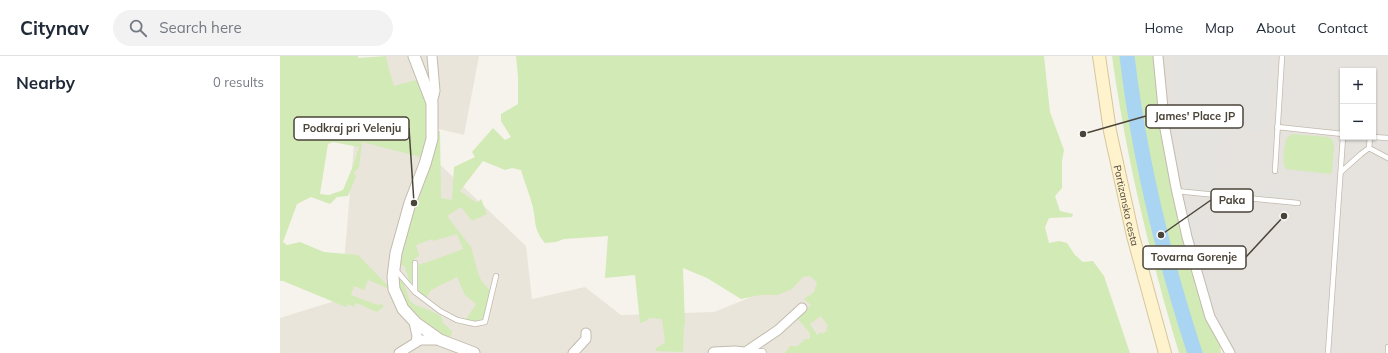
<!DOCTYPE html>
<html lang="en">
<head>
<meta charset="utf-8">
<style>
  :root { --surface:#fff; --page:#f2f2f3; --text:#1f2937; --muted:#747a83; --line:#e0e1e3 }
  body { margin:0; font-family:Mulish,sans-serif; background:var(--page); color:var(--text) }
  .controls { position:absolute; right:12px; top:12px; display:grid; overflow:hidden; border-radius:0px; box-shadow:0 1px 3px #0004 }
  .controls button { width:36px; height:36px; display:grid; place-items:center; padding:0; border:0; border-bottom:1px solid var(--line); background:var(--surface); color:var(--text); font:20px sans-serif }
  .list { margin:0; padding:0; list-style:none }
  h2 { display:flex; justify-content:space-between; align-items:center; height:52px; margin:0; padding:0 16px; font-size:17px }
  h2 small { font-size:13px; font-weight:400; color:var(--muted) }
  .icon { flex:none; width:22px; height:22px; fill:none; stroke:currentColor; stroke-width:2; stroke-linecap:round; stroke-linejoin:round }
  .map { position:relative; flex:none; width:1108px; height:297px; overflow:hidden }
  header { display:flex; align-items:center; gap:24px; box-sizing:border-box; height:56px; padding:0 20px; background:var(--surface); border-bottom:1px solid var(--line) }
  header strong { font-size:19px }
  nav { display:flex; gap:22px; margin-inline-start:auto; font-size:14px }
  .search { width:280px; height:36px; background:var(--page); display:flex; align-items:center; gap:10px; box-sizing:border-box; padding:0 14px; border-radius:22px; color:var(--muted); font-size:15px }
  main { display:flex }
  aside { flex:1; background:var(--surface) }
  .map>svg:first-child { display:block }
</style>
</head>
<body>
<header>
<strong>Citynav</strong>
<div class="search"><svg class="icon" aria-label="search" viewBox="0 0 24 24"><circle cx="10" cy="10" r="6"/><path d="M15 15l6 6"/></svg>Search here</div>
<nav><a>Home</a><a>Map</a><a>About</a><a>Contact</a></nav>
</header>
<main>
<aside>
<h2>Nearby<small>0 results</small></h2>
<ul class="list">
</ul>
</aside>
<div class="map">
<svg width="1108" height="297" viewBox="0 0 1108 297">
  <rect width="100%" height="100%" fill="#f6f3ec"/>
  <g fill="#eae5da">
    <path d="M104 0H199L184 79 117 63Z"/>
    <path d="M75 76 154 103 246 190 252 243 305 231 341 259 434 256 534 216 563 283 538 297H0V262L61 243Z"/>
  </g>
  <path fill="#e6e2dd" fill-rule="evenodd" d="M874 0H1108V297H947L905 187ZM1063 15H1093V81H1063Z"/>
  <g fill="#d2eab5" fill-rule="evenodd">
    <path d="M0 0H78V2L106 0 109 14 114 30 140 23 147 49 149 68 144 102 82 86 79 111 74 117 76 120 68 140 57 141 50 148 31 141 17 148 3 186 7 189 20 186 44 196 78 199 108 230 107 232 88 224 84 234 74 230 71 239 98 249 101 248 104 250 97 256 76 247 74 251 68 248 66 251 3 225H0ZM53 86 79 91 73 110 63 134 49 139 40 138 48 88Z"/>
    <path d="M236 0H764L770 56 784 94 782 105V132L775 140 780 155 793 158 792 161 769 162 765 171 769 187 779 185 787 187 795 199 803 206 813 205 824 220 850 297H505L510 290H518L525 283H530V277L516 261 531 249 524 243 534 236 537 226 530 220 523 221 512 233 497 239H481L461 243 427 222 403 212 405 269H404L403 296 376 295V292L385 287 382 263 369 262 366 265 360 267 355 219 325 222 328 180 284 183 276 186 265 187C252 172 257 164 252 148 249 137 244 125 241 114L232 112 225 114 203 105 180 135 197 147 201 143 207 158 192 165 181 151 167 160 191 191 198 217 201 224 212 237C208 253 207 270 185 265L196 248 185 239 177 221 151 234 146 242 138 236V209L159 202 183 193 177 178 153 185 152 183 136 189 139 200 134 203V225L130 227 125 211 120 208 119 201 156 75H160L161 142 172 144 174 111 195 101 192 96 213 72 225 84 231 81 221 65V58L238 48V20ZM541 260 548 270 546 273 547 274 543 278 541 276 537 279 530 268Z"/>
    <path d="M832 0H844C851 60 862 119 876 177 886 217 899 257 910 297H899C870 200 846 101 832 0Z"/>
    <path d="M850 0H874L880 63 940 289 941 297H918C888 199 862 101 850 0Z"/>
    <path d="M1012 78 1047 81 1052 83 1054 89 1052 116 1050 118 1006 113C1001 105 1005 92 1006 83Z"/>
    <path d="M116 221H118L123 225 130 245 135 249 149 254 161 260 163 267 172 275 171 280 166 283 128 255Z"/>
  </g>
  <g fill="#e5e3e0">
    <path d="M894 0H992L986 76 942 73 937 128 909 125 901 82 902 69 908 70 909 51 898 50Z"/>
    <path d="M912 127 1022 137 1021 143 911 133Z"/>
    <path d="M910 148 925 210 919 211 903 150Z"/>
    <path d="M920 151 927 179 926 182 931 201 929 204 917 158Z"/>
    <path d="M928 219 937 247 931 249 922 221Z"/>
  </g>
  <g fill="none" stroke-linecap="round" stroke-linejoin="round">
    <path stroke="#a9d4f2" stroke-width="15" d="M847 0C859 101 883 200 915 297"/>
    <g stroke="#c2bbae" stroke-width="6">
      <g id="service">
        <path d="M997 71 1063 78"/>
        <path d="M1093 81 1108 82"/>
        <path d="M1089 92 1108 102"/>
        <path d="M995 115 1002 0"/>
        <path d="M1061 116 1081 98 1089 92 1090 81"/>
        <path d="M896 135 1018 147"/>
        <path d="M115 213 135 236 160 255 177 264 195 268 205 266 216 220"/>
        <path d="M135 236V207"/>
        <path d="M468 296 483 295 484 297"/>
        <path d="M1048 297 1063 81"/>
        <path d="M1108 297V291"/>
      </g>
    </g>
    <g stroke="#c2bbae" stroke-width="11">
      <g id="minor">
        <path d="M878 0 885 73 896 132 907 181 930 261 950 297"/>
        <path d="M152 47 155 35 152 0"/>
        <path d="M134 266 137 280 136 286"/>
        <path d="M119 297 140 284H160"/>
        <path d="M293 297 306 283V277"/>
        <path d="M464 297 498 274 522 252"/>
      </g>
    </g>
    <g stroke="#c2bbae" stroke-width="13">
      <g id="tertiary">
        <path d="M134 0 152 47V83L145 108 130 147 116 197 113 221 114 233 123 253 136 267 160 284 194 297"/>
        <path d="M434 297 455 296 464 297"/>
      </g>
    </g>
    <g stroke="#d6c79b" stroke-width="14">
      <g id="secondary">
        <path id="s1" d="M819 0 830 75 853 180 885 297"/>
      </g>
    </g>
    <use href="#service" stroke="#fff" stroke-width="4.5"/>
    <use href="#minor" stroke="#fff" stroke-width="9"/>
    <use href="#tertiary" stroke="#fff" stroke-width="11"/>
    <use href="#secondary" stroke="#fff3cd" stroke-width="12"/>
  </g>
  <g text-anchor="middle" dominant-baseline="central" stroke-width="4" stroke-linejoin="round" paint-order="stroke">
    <g font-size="10" fill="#4b4439" stroke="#fff">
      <text stroke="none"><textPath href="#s1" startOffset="152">Partizanska cesta</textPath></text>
    </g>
  </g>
  <path fill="none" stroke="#4b4439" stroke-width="1.5" d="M803 78L866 60M134 147L129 72M881 179L931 144M1004 160L966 201"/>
  <g fill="#4b4439" stroke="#fff" stroke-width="1.5">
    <circle cx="803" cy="78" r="4"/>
    <circle cx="134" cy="147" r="4"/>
    <circle cx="881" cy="179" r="4"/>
    <circle cx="1004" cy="160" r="4"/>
  </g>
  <g fill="#fff" stroke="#4b4439" stroke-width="1.5">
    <rect x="866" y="49" width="97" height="23" rx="4"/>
    <rect x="14" y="61" width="115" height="23" rx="4"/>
    <rect x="931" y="133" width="42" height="23" rx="4"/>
    <rect x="863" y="190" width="103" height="23" rx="4"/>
  </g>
  <g font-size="11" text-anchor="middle" font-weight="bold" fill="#4b4439">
    <text x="915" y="64">James' Place JP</text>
    <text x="72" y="76">Podkraj pri Velenju</text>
    <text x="952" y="148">Paka</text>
    <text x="914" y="205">Tovarna Gorenje</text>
  </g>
</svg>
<div class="controls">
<button>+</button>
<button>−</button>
</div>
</div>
</main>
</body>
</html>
